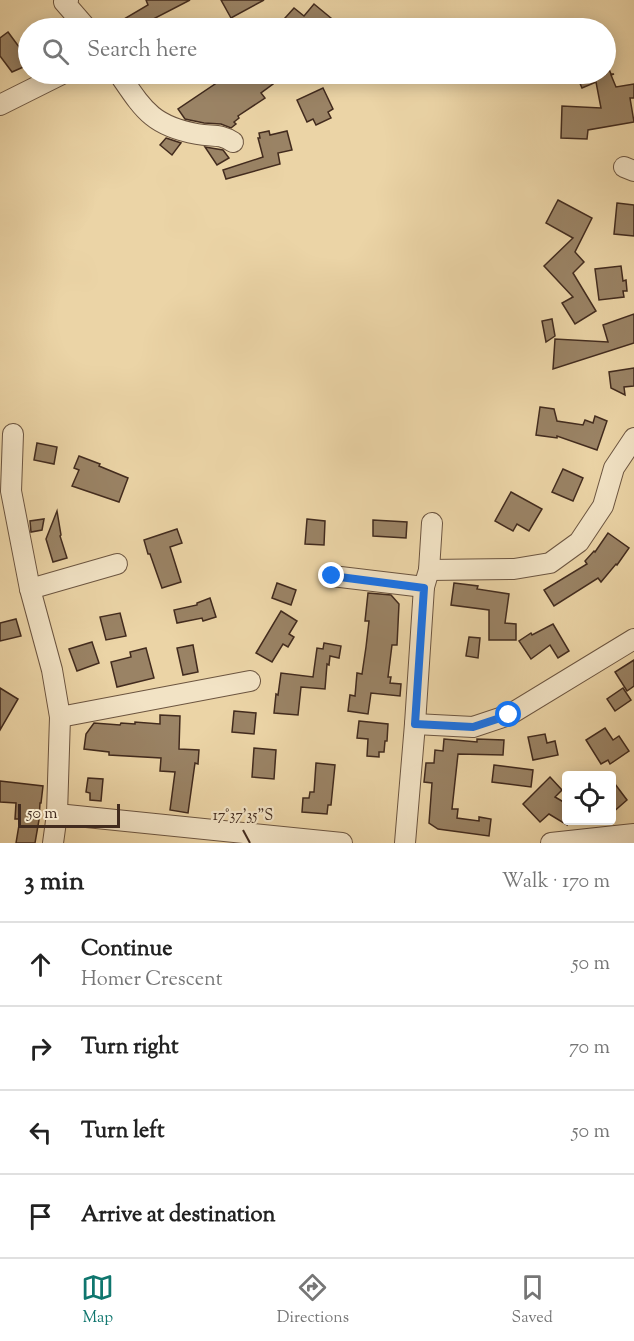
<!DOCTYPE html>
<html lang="en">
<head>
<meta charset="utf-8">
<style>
  :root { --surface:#fff; --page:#f6f6f6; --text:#222; --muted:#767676; --line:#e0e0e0; --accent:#0f766e }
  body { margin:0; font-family:"Sorts Mill Goudy",serif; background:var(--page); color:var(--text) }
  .controls { position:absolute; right:18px; bottom:18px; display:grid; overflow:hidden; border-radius:6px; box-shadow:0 3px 15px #0003 }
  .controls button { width:54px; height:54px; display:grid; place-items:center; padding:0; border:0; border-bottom:2px solid var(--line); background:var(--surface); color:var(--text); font:30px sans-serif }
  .scale { position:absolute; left:18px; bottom:15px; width:102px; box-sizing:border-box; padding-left:6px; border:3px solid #422b1e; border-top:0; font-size:16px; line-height:21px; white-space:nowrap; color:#422b1e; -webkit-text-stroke:4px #f2e3c5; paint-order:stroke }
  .stop { position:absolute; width:18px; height:18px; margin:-14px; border:4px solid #1a73e8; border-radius:50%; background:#fff }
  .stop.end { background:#1a73e8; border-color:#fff; box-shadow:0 2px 6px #0008 }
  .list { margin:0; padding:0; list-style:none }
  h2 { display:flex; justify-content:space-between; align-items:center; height:78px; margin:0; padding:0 24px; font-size:26px }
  h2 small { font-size:20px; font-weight:400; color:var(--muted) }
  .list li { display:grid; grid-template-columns:39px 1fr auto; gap:18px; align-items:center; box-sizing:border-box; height:84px; padding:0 24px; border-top:2px solid var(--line) }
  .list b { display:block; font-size:22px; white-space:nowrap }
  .list p { margin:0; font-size:20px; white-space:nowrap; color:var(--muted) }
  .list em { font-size:20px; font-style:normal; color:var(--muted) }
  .icon { flex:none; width:33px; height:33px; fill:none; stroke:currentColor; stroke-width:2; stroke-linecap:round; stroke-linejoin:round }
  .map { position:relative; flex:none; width:634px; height:843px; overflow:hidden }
  .search { position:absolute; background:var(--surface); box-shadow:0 3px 15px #0003; left:18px; right:18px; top:18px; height:66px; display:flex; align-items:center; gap:15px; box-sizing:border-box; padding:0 21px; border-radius:33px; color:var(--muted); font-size:22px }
  .sheet { height:414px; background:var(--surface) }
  nav { display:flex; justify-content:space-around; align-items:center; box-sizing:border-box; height:84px; border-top:2px solid var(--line); background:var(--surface); font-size:16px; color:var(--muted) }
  nav a { display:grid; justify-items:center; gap:3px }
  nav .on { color:var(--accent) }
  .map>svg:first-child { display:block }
</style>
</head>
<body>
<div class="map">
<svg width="634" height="843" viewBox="0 0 634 843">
  <rect width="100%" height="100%" fill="#ebd4a6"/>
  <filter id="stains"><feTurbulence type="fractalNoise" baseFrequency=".00333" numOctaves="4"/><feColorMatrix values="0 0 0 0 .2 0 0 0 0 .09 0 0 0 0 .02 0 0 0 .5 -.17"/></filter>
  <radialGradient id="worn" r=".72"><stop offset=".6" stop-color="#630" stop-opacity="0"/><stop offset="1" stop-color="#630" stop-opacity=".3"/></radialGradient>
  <g fill="#9a8365" stroke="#422b1e" stroke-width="1.5">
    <path d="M146 0H190L136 28H129L124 19 148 5Z"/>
    <path d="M221 0H264L231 18Z"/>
    <path d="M314 4 343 28H276L294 8 304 16Z"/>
    <path d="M8 32 28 59V65L12 72 0 56V38Z"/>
    <path d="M606 62 611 74H614L611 75 616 87 634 84V98H630L634 122 588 130 587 139 561 138 562 106 601 108 596 82 582 88 576 74H606Z"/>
    <path d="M230 74H266L273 84 261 93 265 98 238 116 239 118 234 122 236 124 231 128 221 124 204 123 185 119 178 109Z"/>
    <path d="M323 88 333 109 328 112 331 118 316 125 313 119 307 122 297 100Z"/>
    <path d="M269 131 270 135 287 131 292 150 278 153 280 164 226 179 223 170 263 157 258 138H260L259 133Z"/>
    <path d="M166 138 181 143 172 155 160 145Z"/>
    <path d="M205 147 223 150 229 158 217 165Z"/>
    <path d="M558 200 592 218 575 252 584 262 573 273 596 311 575 324 562 303 573 297 544 266 573 238 546 223Z"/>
    <path d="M617 203 634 205V236L614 234Z"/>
    <path d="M621 266 623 281 626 280 627 291H623L624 297 599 300 595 269Z"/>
    <path d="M634 314V343L553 369 555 339 608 342 603 325Z"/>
    <path d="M552 319 555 336 546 342 542 321Z"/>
    <path d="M634 368V386L624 387 625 395 611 388 609 372Z"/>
    <path d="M540 407 554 409 557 421 583 425 585 420 593 423 595 416 607 421 597 450 557 436V438L536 435Z"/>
    <path d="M37 443 57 447 54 464 34 460Z"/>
    <path d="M79 456 100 464 99 466 128 478 119 502 72 486 79 470 74 468Z"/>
    <path d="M563 469 583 478 573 501 552 492Z"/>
    <path d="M511 492 542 509 529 531 517 524 513 531 495 521Z"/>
    <path d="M57 511 61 535 60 536 67 558 53 562 46 539Z"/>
    <path d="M44 519 42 530 31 532 30 521Z"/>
    <path d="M307 519 325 521 324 545 305 544Z"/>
    <path d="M373 520 407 522 406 538 373 536Z"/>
    <path d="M177 529 182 543 170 547 181 582 162 588 150 554H148L144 540Z"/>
    <path d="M608 533 629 548 617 565 616 564 601 582 598 578 554 606 544 590 587 564 585 561 594 551 595 552Z"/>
    <path d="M277 583 296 590 291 605 272 598Z"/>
    <path d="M454 583 478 586 477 589 509 594 505 623 516 624V640H489V610L451 605Z"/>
    <path d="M368 593 391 595 399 604 397 645H392L388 677H391L390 683 401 684 400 696 371 693 368 714 348 711 350 695 355 696 357 673 362 674 366 647 369 621H365Z"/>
    <path d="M210 598 216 617 203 621 202 618 177 623 174 610 197 605V603Z"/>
    <path d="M281 611 297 621 289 634 294 637 288 647 283 644 272 662 256 653Z"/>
    <path d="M120 613 126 636 106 640 100 617Z"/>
    <path d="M16 619 21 636 0 641V623Z"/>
    <path d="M553 624 569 651 558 658 550 645 531 659 519 641 531 633 532 635Z"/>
    <path d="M469 637 480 638 478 658 466 656Z"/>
    <path d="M92 642 99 663 77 671 69 649Z"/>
    <path d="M324 643 341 646 339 658 330 656 329 665 327 664 325 689 301 687 298 715 274 713 276 694 278 695 281 673 313 677 317 648 323 649Z"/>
    <path d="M193 645 198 672 183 675 177 648Z"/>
    <path d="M146 648 154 678 117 687 111 662 131 657 130 652Z"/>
    <path d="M634 660V686L627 691 615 672Z"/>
    <path d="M0 688 18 699 0 730Z"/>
    <path d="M623 688 631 700 615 711 607 699Z"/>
    <path d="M234 711 256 713 254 734 232 732Z"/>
    <path d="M160 715 180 716 179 749 199 750 198 764 195 763 188 813 170 810 175 772 160 771 161 758 109 755V752L84 749 86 734 94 723 120 725 121 723 135 724V722L160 724Z"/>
    <path d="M359 721 388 724 387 741H385L384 752H379V757L367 756 368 739 357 738Z"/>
    <path d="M605 728 613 740 619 736 629 751 610 764 608 760 601 764 586 740Z"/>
    <path d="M545 734 547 743 555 741 558 755 533 760 528 737Z"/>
    <path d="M444 739 477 742V739L504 740 503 755 458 754 452 809H458L457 818 479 821V817L491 819 489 836 438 829 429 823 432 783 424 782 426 763H434L435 750 443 751Z"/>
    <path d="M254 748 276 750 274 779 252 777Z"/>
    <path d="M316 763 335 765 331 805H328L327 814 302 812 303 798H309L310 792H314Z"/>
    <path d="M494 765 533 770 531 787 492 782Z"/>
    <path d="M550 777 562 790 555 797 567 804V825L549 814 540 822 523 804Z"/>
    <path d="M88 778 103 779 101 801 90 800V793L86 792Z"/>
    <path d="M612 780 627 800 612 813Z"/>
    <path d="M0 781 43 786 41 803H40L39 820 35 843H16L20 819H15L16 803 0 802Z"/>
  </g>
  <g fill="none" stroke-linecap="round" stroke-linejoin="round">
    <g stroke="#6c5540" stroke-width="22">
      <g id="minor">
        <path d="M68 0 64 2 84 25 86 28"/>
        <path d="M119 74C143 109 152 126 197 134 213 137 219 133 233 142"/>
        <path d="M0 105 62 74"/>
        <path d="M624 167 634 171"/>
        <path d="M13 434 11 491 30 589 52 670 60 717 57 814 53 843"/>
        <path d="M429 570 514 569 550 563 579 542 603 506 614 468 634 438"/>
        <path d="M332 576 424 587"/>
        <path d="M30 589 117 564"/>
        <path d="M60 717 250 681"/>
        <path d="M415 724 473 727 509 715 634 639"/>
        <path d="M57 814 342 843"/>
        <path d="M405 843 415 724 424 587 429 570 432 523"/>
        <path d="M551 843 634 834"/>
      </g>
    </g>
    <use href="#minor" stroke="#f2e3c5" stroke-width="20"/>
  </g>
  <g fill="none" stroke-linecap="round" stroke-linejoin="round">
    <path stroke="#1a73e8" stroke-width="8" d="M332 576 424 588 415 724 473 727 509 715"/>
  </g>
  <path fill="none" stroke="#422b1e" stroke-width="2" d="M243 830 250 843"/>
  <g font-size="15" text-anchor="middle" fill="#422b1e" stroke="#f2e3c5" stroke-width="4.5" stroke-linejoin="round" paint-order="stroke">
    <text x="243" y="820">17°37'35"S</text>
  </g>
  <rect width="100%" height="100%" filter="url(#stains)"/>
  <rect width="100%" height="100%" fill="url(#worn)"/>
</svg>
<div class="controls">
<button><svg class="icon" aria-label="locate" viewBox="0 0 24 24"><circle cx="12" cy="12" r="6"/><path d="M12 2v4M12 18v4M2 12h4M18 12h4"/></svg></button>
</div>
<div class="scale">50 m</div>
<div class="stop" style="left:509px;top:715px"></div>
<div class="stop end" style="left:332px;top:576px"></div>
<div class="search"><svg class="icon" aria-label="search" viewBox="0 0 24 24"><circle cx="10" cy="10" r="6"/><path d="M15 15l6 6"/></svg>Search here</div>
</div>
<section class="sheet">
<h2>3 min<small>Walk · 170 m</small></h2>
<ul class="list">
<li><svg class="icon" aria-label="ahead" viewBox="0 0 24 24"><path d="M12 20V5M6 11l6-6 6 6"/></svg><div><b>Continue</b><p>Homer Crescent</p></div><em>50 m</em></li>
<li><svg class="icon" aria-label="right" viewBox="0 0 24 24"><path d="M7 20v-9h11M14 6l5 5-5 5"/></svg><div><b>Turn right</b></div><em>70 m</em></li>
<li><svg class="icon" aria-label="left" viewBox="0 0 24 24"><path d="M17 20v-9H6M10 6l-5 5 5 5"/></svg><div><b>Turn left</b></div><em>50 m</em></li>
<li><svg class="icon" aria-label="arrive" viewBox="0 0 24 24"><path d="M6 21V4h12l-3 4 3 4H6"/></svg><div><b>Arrive at destination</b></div></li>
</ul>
</section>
<nav>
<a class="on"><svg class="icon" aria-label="map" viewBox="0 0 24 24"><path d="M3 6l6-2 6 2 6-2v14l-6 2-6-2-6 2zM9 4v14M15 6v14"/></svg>Map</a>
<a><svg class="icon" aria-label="directions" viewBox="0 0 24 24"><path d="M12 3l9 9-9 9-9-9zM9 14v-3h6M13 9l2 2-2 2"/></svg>Directions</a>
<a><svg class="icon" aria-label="saved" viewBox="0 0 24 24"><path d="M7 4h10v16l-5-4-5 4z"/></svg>Saved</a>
</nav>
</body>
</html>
